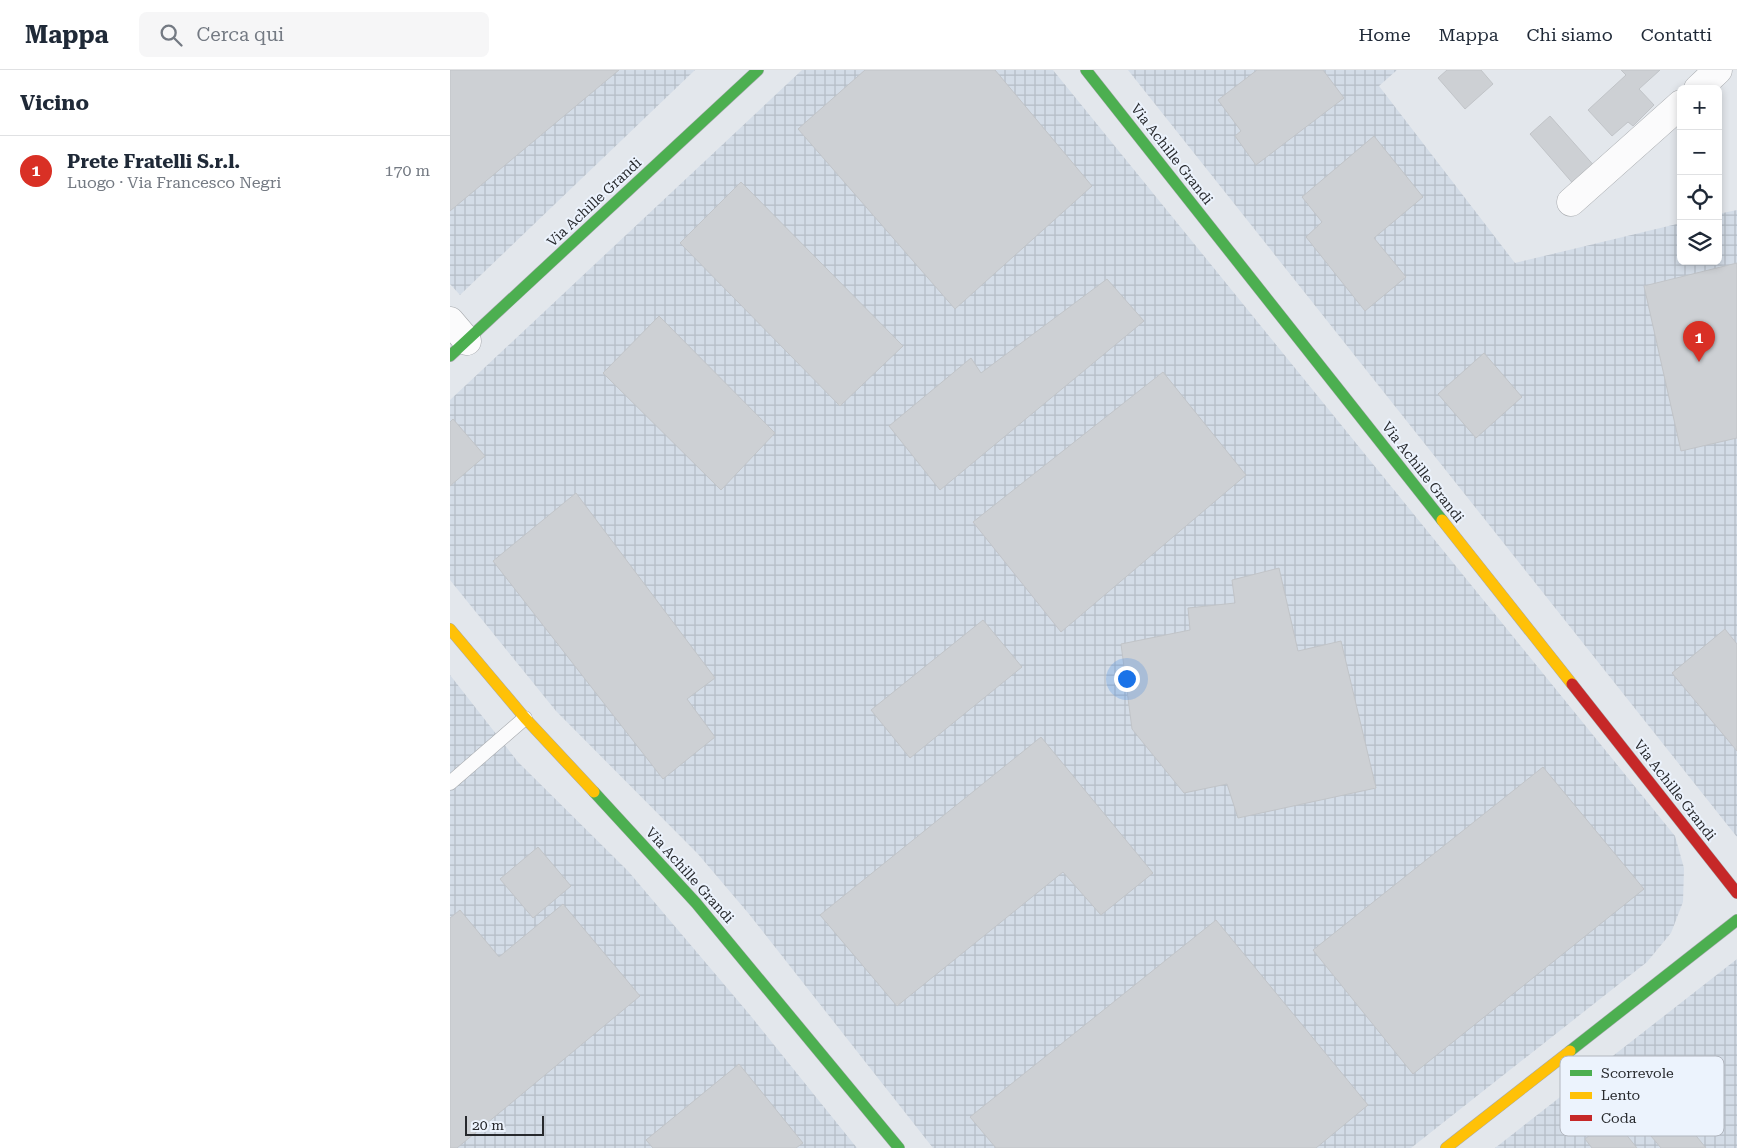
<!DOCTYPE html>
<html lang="it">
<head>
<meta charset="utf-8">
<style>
  :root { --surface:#fff; --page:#f6f6f7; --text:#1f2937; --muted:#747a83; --line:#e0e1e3; --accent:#d93025 }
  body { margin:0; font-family:"Roboto Serif",serif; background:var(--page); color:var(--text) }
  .controls { position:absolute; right:15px; top:15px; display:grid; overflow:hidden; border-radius:8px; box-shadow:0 2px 8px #0003 }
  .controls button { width:45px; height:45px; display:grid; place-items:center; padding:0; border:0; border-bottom:1px solid var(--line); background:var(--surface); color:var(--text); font:25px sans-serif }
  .scale { position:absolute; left:15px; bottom:12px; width:79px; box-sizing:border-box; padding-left:5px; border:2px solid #27292d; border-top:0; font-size:14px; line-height:18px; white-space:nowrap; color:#27292d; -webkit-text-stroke:4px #ecf3fd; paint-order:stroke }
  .you { position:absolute; left:676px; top:608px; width:18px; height:18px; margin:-12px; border:4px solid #fff; border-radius:50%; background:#1a73e8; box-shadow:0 0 0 8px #1a73e833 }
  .badge { display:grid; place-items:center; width:32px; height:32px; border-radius:50%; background:var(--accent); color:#fff; font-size:16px; font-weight:700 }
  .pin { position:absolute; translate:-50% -41px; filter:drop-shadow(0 1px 2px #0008) }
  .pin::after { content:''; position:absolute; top:26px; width:18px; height:15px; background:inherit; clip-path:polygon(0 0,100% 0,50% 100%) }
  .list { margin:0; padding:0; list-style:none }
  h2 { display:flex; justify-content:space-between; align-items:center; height:65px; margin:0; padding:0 20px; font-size:21px }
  h2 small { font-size:16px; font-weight:400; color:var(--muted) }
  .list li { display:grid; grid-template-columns:32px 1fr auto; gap:15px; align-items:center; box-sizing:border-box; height:70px; padding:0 20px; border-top:1px solid var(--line) }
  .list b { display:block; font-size:19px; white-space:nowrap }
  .list p { margin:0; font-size:16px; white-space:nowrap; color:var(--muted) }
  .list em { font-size:16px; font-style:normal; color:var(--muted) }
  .icon { flex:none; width:28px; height:28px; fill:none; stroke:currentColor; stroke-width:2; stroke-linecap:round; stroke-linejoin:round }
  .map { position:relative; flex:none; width:1287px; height:1078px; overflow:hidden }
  header { display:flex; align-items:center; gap:30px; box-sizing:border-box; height:70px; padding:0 25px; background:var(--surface); border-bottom:1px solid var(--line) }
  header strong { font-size:24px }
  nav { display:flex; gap:28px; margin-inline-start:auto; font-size:18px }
  .search { width:350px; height:45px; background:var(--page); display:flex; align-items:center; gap:12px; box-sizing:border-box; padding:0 18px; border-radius:8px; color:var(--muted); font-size:19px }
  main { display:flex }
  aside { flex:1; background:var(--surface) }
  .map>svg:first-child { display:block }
</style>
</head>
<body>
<header>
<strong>Mappa</strong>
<div class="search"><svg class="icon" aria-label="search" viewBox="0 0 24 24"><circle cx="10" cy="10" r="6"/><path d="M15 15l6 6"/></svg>Cerca qui</div>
<nav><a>Home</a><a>Mappa</a><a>Chi siamo</a><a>Contatti</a></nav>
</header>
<main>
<aside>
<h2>Vicino<small></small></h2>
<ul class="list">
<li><span class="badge">1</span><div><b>Prete Fratelli S.r.l.</b><p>Luogo · Via Francesco Negri</p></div><em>170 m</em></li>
</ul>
</aside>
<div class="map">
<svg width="1287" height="1078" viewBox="0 0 1287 1078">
  <defs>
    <pattern id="industrial-grid" width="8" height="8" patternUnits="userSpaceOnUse" patternTransform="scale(1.25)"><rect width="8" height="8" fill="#d3dce7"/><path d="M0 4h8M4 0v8" fill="none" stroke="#b5bdc6"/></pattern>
  </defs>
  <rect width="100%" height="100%" fill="#e3e7ec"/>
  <g fill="url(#industrial-grid)">
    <path d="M0 0H245L10 225 0 214Z"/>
    <path d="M352 0H603L1225 766 1234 798 1233 832 1221 863 1197 892 961 1078H483L299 844 248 784 106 641 0 510V330Z"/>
    <path d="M678 0H947L929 16 1065 193 1231 153V191H1268V144L1287 140V767Z"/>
    <path d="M0 605 68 692 178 801 300 945 407 1078H0Z"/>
    <path d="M1287 889V1078H1045Z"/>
  </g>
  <g fill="#cdd0d4" stroke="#c1c4c8">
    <path d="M0 0H169L0 141Z"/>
    <path d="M415 0H545L642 116 505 239 348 59Z"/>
    <path d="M807 0H873L894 28 806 95 785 66 791 61 768 30Z"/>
    <path d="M997 0H1031L1043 14 1015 39 988 8Z"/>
    <path d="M1171 0H1210L1189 19 1204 35 1183 56 1178 52 1162 66 1138 40 1176 5Z"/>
    <path d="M1100 46 1147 99 1126 117 1080 64Z"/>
    <path d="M924 66 973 127 924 168 956 207 915 241 856 167 872 152 852 127Z"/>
    <path d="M291 112 453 276 390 336 230 173Z"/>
    <path d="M1287 193V368L1231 381 1194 216Z"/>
    <path d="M657 209 694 251 490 420 439 356 521 288 531 303Z"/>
    <path d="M209 246 325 363 271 420 153 303Z"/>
    <path d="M1034 283 1072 327 1026 368 988 324Z"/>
    <path d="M713 302 796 405 611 562 523 452Z"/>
    <path d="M3 349 35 386 0 416V352Z"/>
    <path d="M126 423 265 608 237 629 265 667 213 709 43 491Z"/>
    <path d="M829 498 848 581 891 571 926 718 788 748 777 714 734 723 682 659 671 574 740 560 738 538 785 533 782 510Z"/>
    <path d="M533 550 572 597 460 688 421 640Z"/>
    <path d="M1275 559 1287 574V681L1222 603Z"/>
    <path d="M591 667 703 803 651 845 613 802 447 936 370 845Z"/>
    <path d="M1093 697 1194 819 963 1004 863 880Z"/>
    <path d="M88 777 121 816 83 848 50 809Z"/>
    <path d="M113 834 190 926 7 1078H0V848L10 840 49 887Z"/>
    <path d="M766 850 918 1035 866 1078H546L520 1047Z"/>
    <path d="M289 994 353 1073 346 1078H203L196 1070Z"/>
    <path d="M1204 1014 1256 1078H1211L1176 1036Z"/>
    <path d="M1162 1047 1187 1078H1142L1135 1069Z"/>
  </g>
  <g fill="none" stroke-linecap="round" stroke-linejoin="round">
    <g stroke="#a6a9ad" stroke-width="15">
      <path id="lane" d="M0 713 75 648"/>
    </g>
    <g stroke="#a6a9ad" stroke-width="29">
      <g id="street">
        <path d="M1248 19 1268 0"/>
        <path d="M1121 132 1231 34"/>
        <path d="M0 251 17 271"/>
      </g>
    </g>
    <g stroke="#a6a9ad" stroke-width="12">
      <g id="fast">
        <path d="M636 0 992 450"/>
        <path d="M0 286 308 0"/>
        <path d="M144 722 246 833 449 1078"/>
        <path d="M1120 981 1287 850"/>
      </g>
    </g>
    <g stroke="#a6a9ad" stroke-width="12">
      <g id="slow">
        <path d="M992 450 1122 614"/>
        <path d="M0 559 75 648 144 722"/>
        <path d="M996 1078 1120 981"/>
      </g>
    </g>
    <g stroke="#a6a9ad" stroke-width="12">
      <path id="jam" d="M1122 614 1287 823"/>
    </g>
    <use href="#lane" stroke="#fbfbfc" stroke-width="14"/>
    <use href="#street" stroke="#fbfbfc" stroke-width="28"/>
    <use href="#fast" stroke="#4caf50" stroke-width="11"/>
    <use href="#slow" stroke="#ffc107" stroke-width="11"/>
    <use href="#jam" stroke="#c62828" stroke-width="11"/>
  </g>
  <g text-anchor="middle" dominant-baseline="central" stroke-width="4" stroke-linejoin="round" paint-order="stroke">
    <g font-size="14" fill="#27292d" stroke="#ecf3fd">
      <text transform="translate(722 84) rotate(52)">Via Achille Grandi</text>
      <text transform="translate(144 132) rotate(-43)">Via Achille Grandi</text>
      <text transform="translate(973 402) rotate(52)">Via Achille Grandi</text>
      <text transform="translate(1225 720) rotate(52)">Via Achille Grandi</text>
      <text transform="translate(240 805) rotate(48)">Via Achille Grandi</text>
    </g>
  </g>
  <rect x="1110" y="986" width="164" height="80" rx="8" fill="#ecf3fd" stroke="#b1b6bf" stroke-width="1"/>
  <rect x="1120" y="1000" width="22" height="6" fill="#4caf50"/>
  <rect x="1120" y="1022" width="22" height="7" fill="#ffc107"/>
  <rect x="1120" y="1045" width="22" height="6" fill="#c62828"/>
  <g font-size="14" fill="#27292d">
    <text x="1151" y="1008">Scorrevole</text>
    <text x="1151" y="1030">Lento</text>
    <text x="1151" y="1053">Coda</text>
  </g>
</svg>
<div class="controls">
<button>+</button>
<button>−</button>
<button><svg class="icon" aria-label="locate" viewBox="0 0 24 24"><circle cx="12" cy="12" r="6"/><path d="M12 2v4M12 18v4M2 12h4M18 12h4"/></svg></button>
<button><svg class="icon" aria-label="layers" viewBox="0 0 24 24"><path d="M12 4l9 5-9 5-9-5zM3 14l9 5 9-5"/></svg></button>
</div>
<div class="scale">20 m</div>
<div class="you"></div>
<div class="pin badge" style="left:1249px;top:292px">1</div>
</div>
</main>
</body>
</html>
